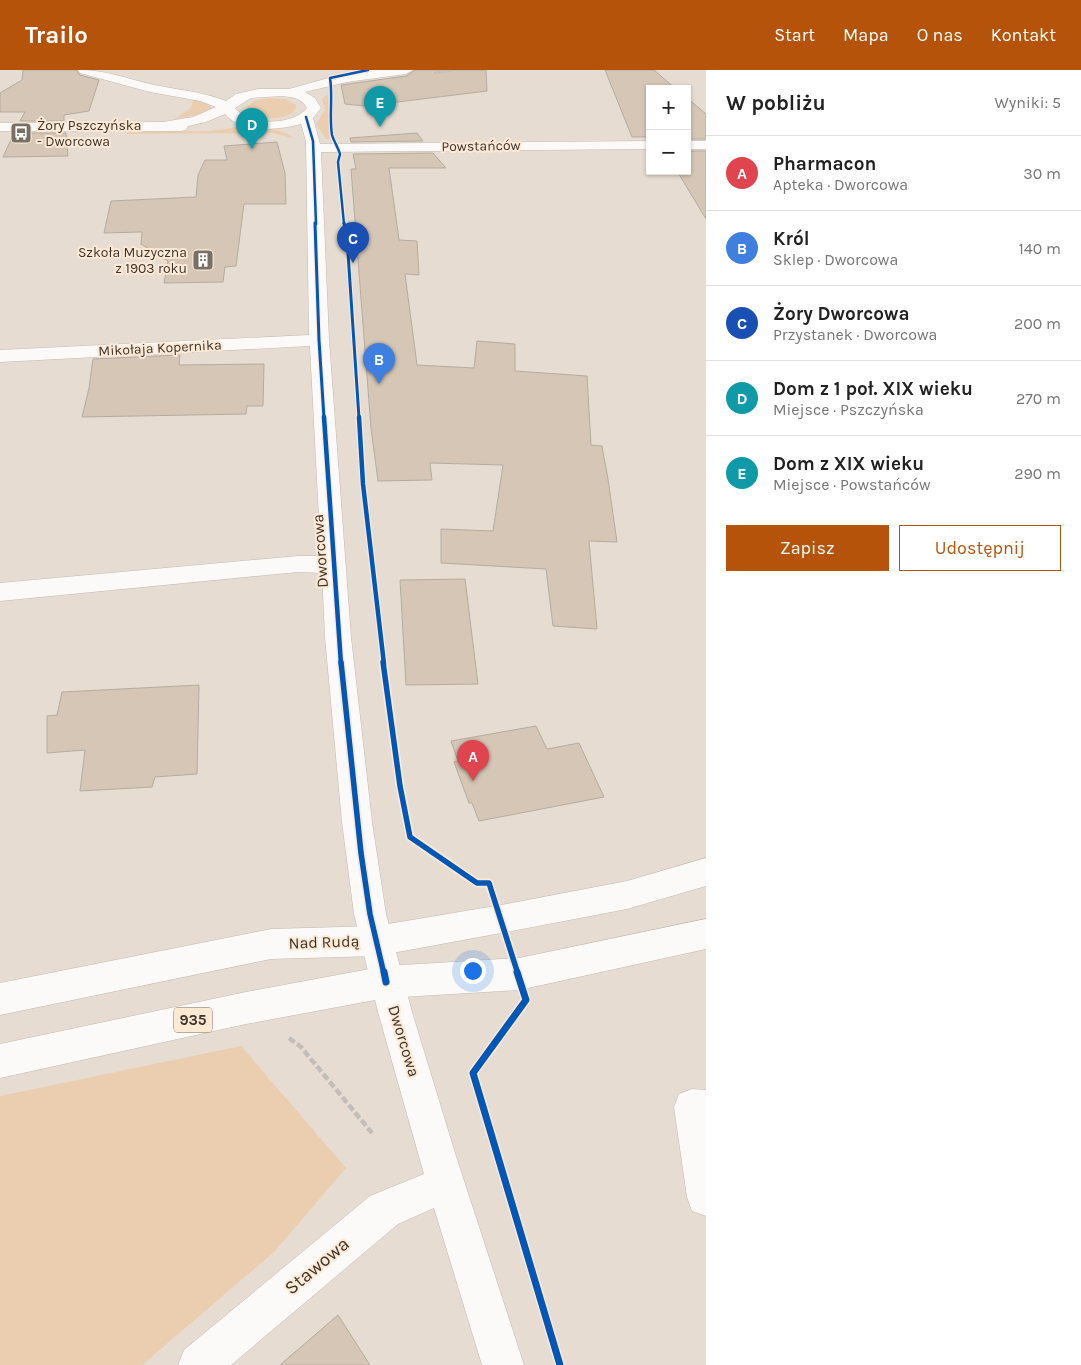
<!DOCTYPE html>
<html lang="pl">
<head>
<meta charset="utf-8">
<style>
  :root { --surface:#fff; --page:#f6f6f6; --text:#222; --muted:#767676; --line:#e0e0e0; --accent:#b45309 }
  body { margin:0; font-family:Karla,sans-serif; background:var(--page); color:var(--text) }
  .controls { position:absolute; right:15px; top:15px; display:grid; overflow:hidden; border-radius:0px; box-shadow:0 1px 4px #0004 }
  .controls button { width:45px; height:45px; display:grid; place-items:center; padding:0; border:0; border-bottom:1px solid var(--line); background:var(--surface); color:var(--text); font:25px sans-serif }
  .you { position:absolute; left:472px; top:900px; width:18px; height:18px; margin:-12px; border:4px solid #fff; border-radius:50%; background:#1a73e8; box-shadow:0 0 0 8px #1a73e833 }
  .badge { display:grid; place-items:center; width:32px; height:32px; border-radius:50%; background:var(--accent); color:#fff; font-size:16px; font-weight:700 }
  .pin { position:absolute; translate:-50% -41px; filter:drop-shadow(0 1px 2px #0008) }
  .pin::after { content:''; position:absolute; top:26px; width:18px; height:15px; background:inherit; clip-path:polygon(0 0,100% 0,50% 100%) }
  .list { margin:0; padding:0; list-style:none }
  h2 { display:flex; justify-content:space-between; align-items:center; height:65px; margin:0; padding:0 20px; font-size:21px }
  h2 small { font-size:16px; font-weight:400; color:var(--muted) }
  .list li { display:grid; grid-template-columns:32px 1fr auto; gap:15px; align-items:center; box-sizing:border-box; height:75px; padding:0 20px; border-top:1px solid var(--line) }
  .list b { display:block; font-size:19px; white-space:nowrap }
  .list p { margin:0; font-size:16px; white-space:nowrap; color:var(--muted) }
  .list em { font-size:16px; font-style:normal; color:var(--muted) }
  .actions { display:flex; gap:10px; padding:15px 20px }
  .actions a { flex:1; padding:11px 0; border:1px solid var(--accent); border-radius:0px; text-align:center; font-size:18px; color:var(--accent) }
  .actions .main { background:var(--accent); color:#fff }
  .map { position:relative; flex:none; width:706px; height:1295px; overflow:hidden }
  header { display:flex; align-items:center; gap:30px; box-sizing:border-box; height:70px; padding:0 25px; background:var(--accent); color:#fff }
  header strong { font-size:24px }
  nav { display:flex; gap:28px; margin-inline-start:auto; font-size:18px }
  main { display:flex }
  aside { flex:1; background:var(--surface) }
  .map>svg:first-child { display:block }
</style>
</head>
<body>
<header>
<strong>Trailo</strong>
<nav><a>Start</a><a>Mapa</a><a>O nas</a><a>Kontakt</a></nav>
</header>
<main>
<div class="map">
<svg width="706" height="1295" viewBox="0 0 706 1295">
  <rect width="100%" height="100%" fill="#e7dcd1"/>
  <g fill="#ebceb0">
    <path d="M328 24 329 69H326L316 54 325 40 322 29Z"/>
    <path d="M192 28 206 33 212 38 202 44 176 49C181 41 195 42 192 28Z"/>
    <path d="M270 28 285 29 296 35V39C285 51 260 51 247 41L246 37 256 30Z"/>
    <path d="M240 57C257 58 280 56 293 68L272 63 127 64V62L210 61Z"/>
    <path d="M241 976 346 1098 274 1182 142 1295H0V1026Z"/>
  </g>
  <g fill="#d5c6b5" stroke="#b4aca3">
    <path d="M23 0H76L80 5 99 10 89 41 64 45V51H20L25 42H0V23L22 10Z"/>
    <path d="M415 0H486L487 21 365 36 345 34 341 15 406 6Z"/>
    <path d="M605 0H654L676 19H650V67H632Z"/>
    <path d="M687 28 706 44V69H687Z"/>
    <path d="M14 63H66L68 86 3 87Z"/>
    <path d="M417 63 423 71 351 72 350 68Z"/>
    <path d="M277 72 285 103 286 134H244L236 196 225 197 223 212 164 213 168 191 141 174 142 162 104 163 111 131 196 127 198 105 205 90H227L224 76Z"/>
    <path d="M687 81H706V149L677 101H687Z"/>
    <path d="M433 83 446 98H389L399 170 417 171 419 205 405 204 417 295 474 298 477 271 515 274V301L587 306 591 375 602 376 608 409 617 472 589 471 597 559 553 556 546 499 441 493V459L493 461 503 395 430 393 432 410 378 411 371 358 351 99H356L353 84Z"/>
    <path d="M180 285 179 295 264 294 263 336H247L246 344 82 347 89 318 93 289Z"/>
    <path d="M465 509 478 614 406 615 400 510Z"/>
    <path d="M199 615 197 704 155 707 152 717 80 721 85 680 47 683V646L57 645 62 622Z"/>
    <path d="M536 656 547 679 579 673 604 727 479 751 472 733H469L454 692 458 691 451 671Z"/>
    <path d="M338 1245 370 1295H280Z"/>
  </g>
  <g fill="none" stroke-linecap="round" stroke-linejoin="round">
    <g stroke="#c2b9b1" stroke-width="1">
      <g id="minor">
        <path d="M78 0C105 0 125 8 150 14 176 20 201 21 226 31L236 24 258 19H289L332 7 373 0H413L406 4 347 12 305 22 315 28 321 38 313 48 320 74 650 71V79L321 82 329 270 351 567 372 752 386 844 412 942 455 1083 524 1295H482L434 1138 398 1154 231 1295H178L184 1280 370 1126 424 1104 378 942 354 844 342 752 325 567 322 503 298 502 0 531V513L298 486H321L310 276 0 292V280L309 265 306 71 301 54C279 60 241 64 225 44L206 52 188 56 186 60 181 61H0V53L163 52 193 47 216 37 200 31 150 22 80 3ZM282 26C292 27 302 28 307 38 292 56 250 56 235 38L251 28Z"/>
        <rect x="687" y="71" width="19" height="8"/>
        <path d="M692 1019 706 1020V1146L692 1141 687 1127 674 1037 679 1024Z"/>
      </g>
    </g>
    <g stroke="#c2b9b1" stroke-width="1">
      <g id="major">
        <path d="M706 788V816L627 839 501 863 376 886 271 889 0 945V913L271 859 376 856 501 835 627 811Z"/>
        <path d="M706 849V879L519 920 386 928 246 954 0 1008V974L246 922 386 896 519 888Z"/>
      </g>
    </g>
    <path stroke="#c2beb9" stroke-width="2" stroke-dasharray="2.5 1" stroke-linecap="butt" d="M434 3 453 0"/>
    <path stroke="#c2beb9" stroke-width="4.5" stroke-dasharray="7 3" stroke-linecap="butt" d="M289 968 301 977 372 1063"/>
    <use href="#minor" fill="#fbfaf8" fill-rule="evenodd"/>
    <use href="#major" fill="#fbfaf8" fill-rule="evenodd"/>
    <g stroke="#fee9d5" stroke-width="4.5">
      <g id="cycleway-far4">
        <path d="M306 47 313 71 316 154"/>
        <path d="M344 154 338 92 340 84C338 77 334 72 332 65 329 46 333 27 330 8L368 0"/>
      </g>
    </g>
    <g stroke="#fee9d5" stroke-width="5">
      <g id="cycleway-far3">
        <path d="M315 153 319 270 324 348"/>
        <path d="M344 153 348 183 359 348"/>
      </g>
    </g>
    <g stroke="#fee9d5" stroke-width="7">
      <g id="cycleway-far2">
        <path d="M324 347 341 594"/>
        <path d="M359 347 363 414 384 594"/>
      </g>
    </g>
    <g stroke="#fee9d5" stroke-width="9">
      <g id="cycleway-far1">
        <path d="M341 592 361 783 370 844 384 904"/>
        <path d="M383 592 400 716 410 767 477 813H489L518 904"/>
      </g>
    </g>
    <g stroke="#fee9d5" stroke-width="10">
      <g id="cycleway">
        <path d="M384 902 386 912"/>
        <path d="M517 902 526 930 473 1003 560 1295"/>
      </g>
    </g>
    <use href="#cycleway-far4" stroke="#0057b8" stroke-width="2.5"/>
    <use href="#cycleway-far3" stroke="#0057b8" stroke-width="3"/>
    <use href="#cycleway-far2" stroke="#0057b8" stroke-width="4.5"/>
    <use href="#cycleway-far1" stroke="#0057b8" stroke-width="5.5"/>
    <use href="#cycleway" stroke="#0057b8" stroke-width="7"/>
  </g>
  <defs>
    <g id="bus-square" transform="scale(1.125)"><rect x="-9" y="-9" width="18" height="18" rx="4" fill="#786f66" stroke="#fee9d5"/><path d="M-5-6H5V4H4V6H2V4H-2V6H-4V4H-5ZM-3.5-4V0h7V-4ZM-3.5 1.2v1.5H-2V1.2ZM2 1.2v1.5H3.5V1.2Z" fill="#fff"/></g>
    <g id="building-square" transform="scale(1.125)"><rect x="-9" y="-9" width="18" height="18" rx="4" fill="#786f66" stroke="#fee9d5"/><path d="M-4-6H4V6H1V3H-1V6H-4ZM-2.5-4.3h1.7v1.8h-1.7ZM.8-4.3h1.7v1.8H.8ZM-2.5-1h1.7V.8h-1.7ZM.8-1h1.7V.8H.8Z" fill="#fff"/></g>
  </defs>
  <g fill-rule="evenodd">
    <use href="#bus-square" x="21" y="63"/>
    <use href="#building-square" x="203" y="190"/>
  </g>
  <g text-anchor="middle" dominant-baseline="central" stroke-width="4" stroke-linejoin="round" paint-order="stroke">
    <g font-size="14" fill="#3c352d" stroke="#fee9d5" text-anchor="start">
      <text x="37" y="55">Żory Pszczyńska<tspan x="37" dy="16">- Dworcowa</tspan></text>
      <text x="187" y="182" text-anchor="end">Szkoła Muzyczna<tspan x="187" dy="16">z 1903 roku</tspan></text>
    </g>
    <g font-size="14" fill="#3c352d" stroke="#fee9d5">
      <text transform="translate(481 76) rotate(-1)">Powstańców</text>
      <text transform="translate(160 278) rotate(-3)">Mikołaja Kopernika</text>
    </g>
    <rect fill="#fee9d5" stroke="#766b5f" stroke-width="1" x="174" y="937.5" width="38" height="25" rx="4"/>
    <g font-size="15" font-weight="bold" fill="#3c352d">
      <text x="193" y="950">935</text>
    </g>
    <g font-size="16" fill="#3c352d" stroke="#fee9d5">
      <text transform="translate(320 481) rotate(-94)">Dworcowa</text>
      <text transform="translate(324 872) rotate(-2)">Nad Rudą</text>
      <text transform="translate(404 971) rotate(73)">Dworcowa</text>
    </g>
    <g font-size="19" fill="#3c352d" stroke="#fee9d5">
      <text transform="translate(317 1196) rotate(-40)">Stawowa</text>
    </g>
  </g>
</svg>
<div class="controls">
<button>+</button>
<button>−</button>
</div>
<div class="you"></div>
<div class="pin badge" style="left:473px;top:711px;background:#e0444e">A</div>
<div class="pin badge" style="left:379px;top:314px;background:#3f7fe0">B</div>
<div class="pin badge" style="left:353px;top:193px;background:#1a4fb4">C</div>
<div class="pin badge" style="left:252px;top:79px;background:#0f9aa8">D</div>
<div class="pin badge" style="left:380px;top:57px;background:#0f9aa8">E</div>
</div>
<aside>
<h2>W pobliżu<small>Wyniki: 5</small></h2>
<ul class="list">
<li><span class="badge" style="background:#e0444e">A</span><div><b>Pharmacon</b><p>Apteka · Dworcowa</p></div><em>30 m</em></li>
<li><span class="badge" style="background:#3f7fe0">B</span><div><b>Król</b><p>Sklep · Dworcowa</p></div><em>140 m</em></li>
<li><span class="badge" style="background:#1a4fb4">C</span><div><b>Żory Dworcowa</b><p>Przystanek · Dworcowa</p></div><em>200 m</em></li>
<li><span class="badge" style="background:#0f9aa8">D</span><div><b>Dom z 1 poł. XIX wieku</b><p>Miejsce · Pszczyńska</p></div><em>270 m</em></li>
<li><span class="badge" style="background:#0f9aa8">E</span><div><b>Dom z XIX wieku</b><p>Miejsce · Powstańców</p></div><em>290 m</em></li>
</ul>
<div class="actions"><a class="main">Zapisz</a><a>Udostępnij</a></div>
</aside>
</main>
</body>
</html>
